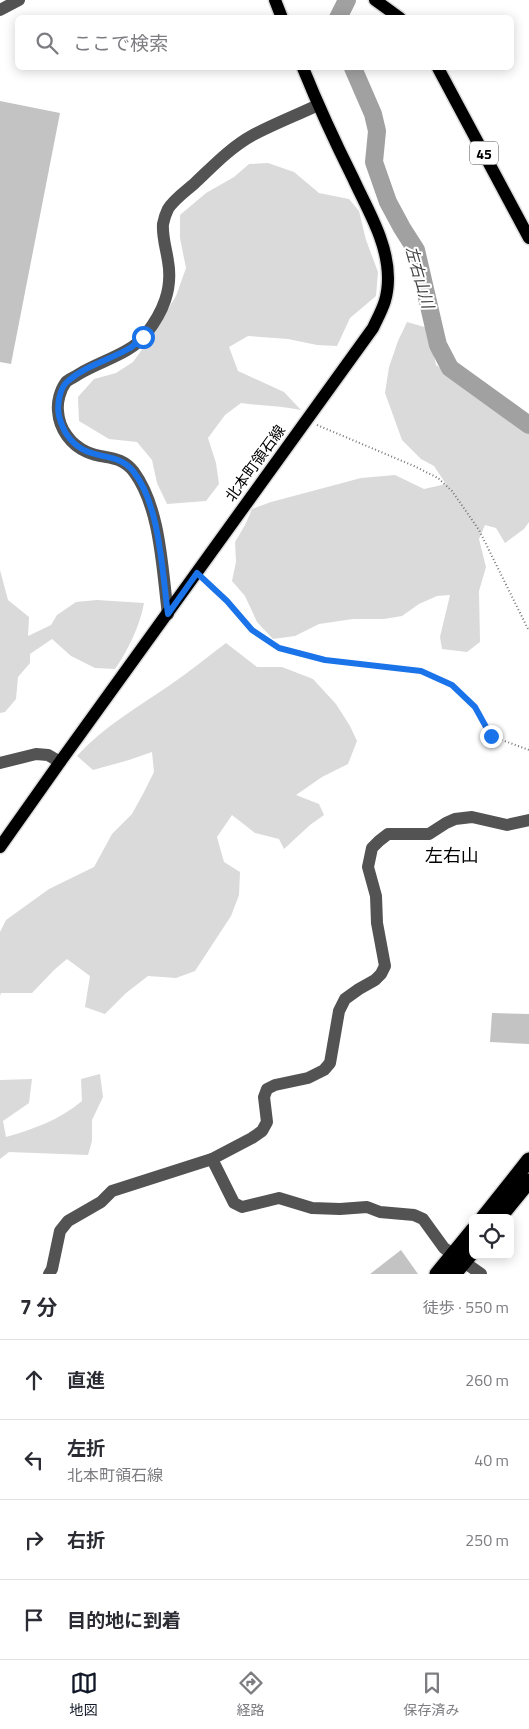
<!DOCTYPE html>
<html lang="ja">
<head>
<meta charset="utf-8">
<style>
  :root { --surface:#fff; --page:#f7f7f7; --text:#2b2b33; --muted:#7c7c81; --line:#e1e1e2; --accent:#111827 }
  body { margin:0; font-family:"Titillium Web","Noto Sans JP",sans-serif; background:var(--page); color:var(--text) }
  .controls { position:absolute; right:15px; bottom:15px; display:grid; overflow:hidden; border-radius:8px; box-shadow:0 2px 12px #0003 }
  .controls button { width:45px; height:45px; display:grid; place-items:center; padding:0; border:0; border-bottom:1px solid var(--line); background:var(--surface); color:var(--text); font:25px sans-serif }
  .stop { position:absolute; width:15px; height:15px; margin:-11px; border:4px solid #1a73e8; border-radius:50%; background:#fff }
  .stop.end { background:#1a73e8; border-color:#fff; box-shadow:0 1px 5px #0008 }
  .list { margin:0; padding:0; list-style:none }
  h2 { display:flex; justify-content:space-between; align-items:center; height:65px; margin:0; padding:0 20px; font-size:21px }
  h2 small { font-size:16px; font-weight:400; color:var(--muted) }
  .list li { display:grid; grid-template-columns:32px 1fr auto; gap:15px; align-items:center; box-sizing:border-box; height:80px; padding:0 20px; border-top:1px solid var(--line) }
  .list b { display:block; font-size:19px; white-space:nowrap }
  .list p { margin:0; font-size:16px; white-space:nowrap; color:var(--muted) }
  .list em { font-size:16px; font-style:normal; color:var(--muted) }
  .icon { flex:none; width:28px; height:28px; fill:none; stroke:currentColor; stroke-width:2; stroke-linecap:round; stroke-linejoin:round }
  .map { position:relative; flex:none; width:529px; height:1274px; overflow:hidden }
  .search { position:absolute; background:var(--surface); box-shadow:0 2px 12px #0003; left:15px; right:15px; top:15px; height:55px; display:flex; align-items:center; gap:12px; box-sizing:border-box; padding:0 18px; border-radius:8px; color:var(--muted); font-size:19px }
  .sheet { height:385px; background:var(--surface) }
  nav { display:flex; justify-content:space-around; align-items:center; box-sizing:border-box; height:70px; border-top:1px solid var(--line); background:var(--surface); font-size:14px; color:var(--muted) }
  nav a { display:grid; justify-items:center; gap:2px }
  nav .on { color:var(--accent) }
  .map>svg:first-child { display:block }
</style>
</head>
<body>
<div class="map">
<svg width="529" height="1274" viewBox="0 0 529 1274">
  <rect width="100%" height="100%" fill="#fff"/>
  <g fill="#dadada">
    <path d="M268 163 294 172 319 193 349 199 359 211 366 240 378 272 376 296 350 318 337 346 317 345 288 339 248 336 229 347 238 371 284 392 301 410C281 406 261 406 241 403L225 415 208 438 216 463 219 484 206 501 167 504 157 483 152 460 137 442 109 439 79 421 78 397 94 379 116 373 133 362 146 344 176 296 186 268 180 238V215L206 193 234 177 249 164Z"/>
    <path d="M407 322 428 328 436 365 529 432V522L524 529 505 543 496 528 485 525 479 539 486 567 479 591 480 642 467 652 442 649 440 637 450 595 437 596 419 604 402 616 384 619H353L319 624 295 636 273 639 257 622 245 596 232 581 236 562 235 542 245 525 252 509 271 502 361 478 395 475 424 489 446 484 434 466 421 459 402 440 385 393 389 367 398 341Z"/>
    <path d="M0 570 8 600 29 617 28 636 51 625 57 615 76 602 97 600 144 603C140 626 128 650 115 669L95 668 71 656 52 639 30 654V663L18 677 16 699 5 712 0 713Z"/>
    <path d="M226 643 257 667H282L313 679 336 704 350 726 357 741 348 764 322 777 296 795 319 804 324 815 310 825 284 849 279 839 255 833 232 815 217 837 224 862 240 872 239 895 231 916 195 971 176 978 148 976 126 993 105 1014 85 1007 90 976 67 959 54 970 32 993H1L0 996V932L6 920 49 889 94 867 112 834 132 814 144 792 154 772 152 752 129 760 93 770 77 756C103 727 138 707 170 685 189 672 207 657 226 643Z"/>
    <path d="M100 1074 103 1097 92 1120V1141L88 1155 9 1152 0 1159V1080L32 1079 29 1103 3 1121 6 1137C34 1129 59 1120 82 1101L81 1079Z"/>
  </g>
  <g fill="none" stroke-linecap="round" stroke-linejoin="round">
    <g stroke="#a1a1a1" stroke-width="18">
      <path d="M338 18 347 0"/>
      <path d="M353 68 373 114 377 131 374 162 388 202 402 228 416 250 438 345 450 368 529 425"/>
    </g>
  </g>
  <g fill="#c3c3c3">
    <path d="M0 101 60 113 11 364 0 362Z"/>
    <path d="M492 1013 529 1014V1044L490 1042Z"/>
    <path d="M401 1250 418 1274H370Z"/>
  </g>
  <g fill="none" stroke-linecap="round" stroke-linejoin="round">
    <g stroke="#dbdbdb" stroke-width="15">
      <g id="major">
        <path d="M275 0 282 18"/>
        <path d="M375 0 400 18"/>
        <path d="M438 68 529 238"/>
        <path d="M0 847 60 762 373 328C382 309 388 300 388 278 388 242 367 209 353 178 335 142 318 105 303 68"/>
      </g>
    </g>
    <g stroke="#dbdbdb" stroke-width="18">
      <g id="highway">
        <path d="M483 1218 529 1160"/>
        <path d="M499 1218 529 1181"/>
        <path d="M437 1274 473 1230"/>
        <path d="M454 1274 473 1251"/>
      </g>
    </g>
    <g stroke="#757575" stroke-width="2" stroke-dasharray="1 2.5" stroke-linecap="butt">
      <path d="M317 425 414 466 438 478 452 491 479 530 529 631"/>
      <path d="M204 579 227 601 252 630 279 648 325 660 421 671 452 685 475 707 491 736 529 750"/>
    </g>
    <g stroke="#535353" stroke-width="12">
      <path d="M0 10 19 0"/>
      <path d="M168 614C162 570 161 509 134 472 120 454 105 460 87 452 71 445 59 429 58 411 57 402 60 390 66 382 69 379 75 377 79 374 100 361 131 354 146 334 163 312 173 289 168 261 166 248 162 236 163 224 164 219 166 213 168 209 174 199 186 191 195 183 213 166 231 147 253 135 274 124 297 115 318 105"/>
      <path d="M0 763 36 754 48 755 60 762"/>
      <path d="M212 1159 234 1203 242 1207 279 1198 312 1208 340 1209 367 1207 380 1212 414 1215 423 1219 444 1248 481 1274"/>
      <path d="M49 1274 52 1269 60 1231 68 1221 101 1202 112 1191 212 1159 252 1138 262 1131 267 1122 264 1097 267 1089 275 1085 308 1078 324 1070 330 1063 339 1011 345 999 359 989 375 980 381 974 385 966 377 923 376 896 368 867 372 848 379 841 388 834H429L446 823 455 819 472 817 507 825 529 820"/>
    </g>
    <use href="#major" stroke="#000" stroke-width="12"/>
    <use href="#highway" stroke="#000" stroke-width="15"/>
  </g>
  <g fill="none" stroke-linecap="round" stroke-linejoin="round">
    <path stroke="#1a73e8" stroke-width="6" d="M143 337C138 341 134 346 128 349 109 360 85 366 68 381 59 388 57 406 59 416 63 431 69 441 82 449 99 459 120 454 133 471 160 504 162 572 168 614L197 573 227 601 252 630 279 648 325 660 421 671 452 685 475 707 491 736"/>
  </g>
  <g text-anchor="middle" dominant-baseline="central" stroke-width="4" stroke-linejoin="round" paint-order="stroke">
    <rect fill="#fff" stroke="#4c4c4c" stroke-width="1" x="470" y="141.5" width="28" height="23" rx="4"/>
    <g font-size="14" font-weight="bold" fill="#000">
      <text x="484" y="153">45</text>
    </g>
    <g font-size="15" fill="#000" stroke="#fff">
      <text transform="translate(255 463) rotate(-54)">北本町領石線</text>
    </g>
    <g font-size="16" font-style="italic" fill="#424242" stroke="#fff">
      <text transform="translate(420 277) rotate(74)">左右山川</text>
    </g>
    <g font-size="18" fill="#000" stroke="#fff">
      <text x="452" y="855">左右山</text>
    </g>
  </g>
</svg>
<div class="controls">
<button><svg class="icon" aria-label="locate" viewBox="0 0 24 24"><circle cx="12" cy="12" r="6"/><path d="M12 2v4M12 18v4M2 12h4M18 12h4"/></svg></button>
</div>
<div class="stop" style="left:143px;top:337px"></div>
<div class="stop end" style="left:491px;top:736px"></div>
<div class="search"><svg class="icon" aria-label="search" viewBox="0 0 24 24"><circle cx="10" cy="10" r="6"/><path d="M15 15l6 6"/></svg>ここで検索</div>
</div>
<section class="sheet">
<h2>7 分<small>徒歩 · 550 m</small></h2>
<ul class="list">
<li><svg class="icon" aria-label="ahead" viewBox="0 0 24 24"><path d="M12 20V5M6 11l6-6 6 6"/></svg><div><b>直進</b></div><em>260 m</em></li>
<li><svg class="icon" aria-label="left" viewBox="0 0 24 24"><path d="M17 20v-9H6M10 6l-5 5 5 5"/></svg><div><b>左折</b><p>北本町領石線</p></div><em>40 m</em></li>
<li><svg class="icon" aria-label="right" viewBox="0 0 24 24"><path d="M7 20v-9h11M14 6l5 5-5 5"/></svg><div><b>右折</b></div><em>250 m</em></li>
<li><svg class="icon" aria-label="arrive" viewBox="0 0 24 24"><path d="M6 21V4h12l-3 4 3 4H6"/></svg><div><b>目的地に到着</b></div></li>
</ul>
</section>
<nav>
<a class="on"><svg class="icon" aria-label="map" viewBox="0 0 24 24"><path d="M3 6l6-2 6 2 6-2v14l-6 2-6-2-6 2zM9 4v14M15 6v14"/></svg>地図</a>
<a><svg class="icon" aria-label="directions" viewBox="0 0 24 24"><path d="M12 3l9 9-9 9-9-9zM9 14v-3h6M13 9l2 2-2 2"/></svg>経路</a>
<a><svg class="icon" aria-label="saved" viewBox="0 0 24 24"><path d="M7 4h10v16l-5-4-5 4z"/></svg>保存済み</a>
</nav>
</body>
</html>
